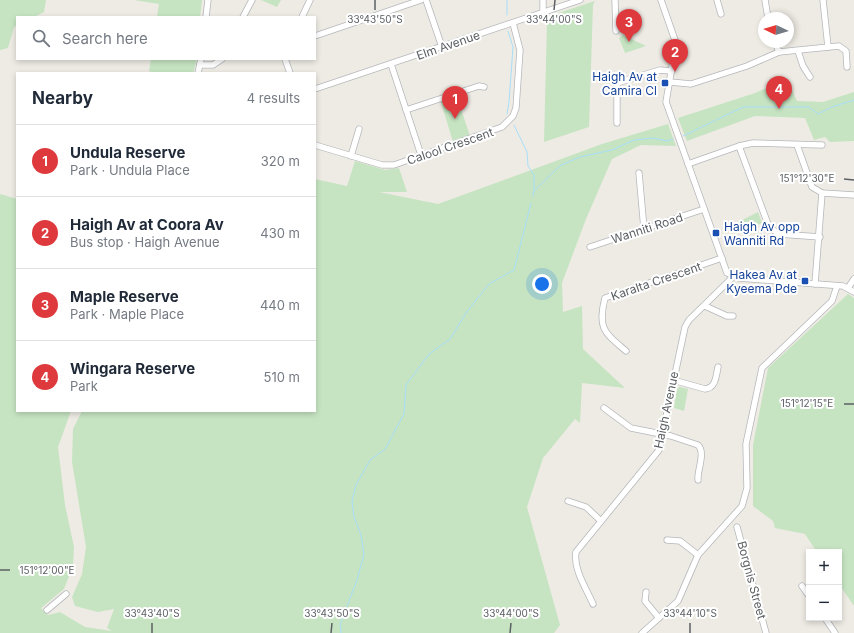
<!DOCTYPE html>
<html lang="en">
<head>
<meta charset="utf-8">
<style>
  :root { --surface:#fff; --page:#f2f2f3; --text:#1f2937; --muted:#747a83; --line:#e0e1e3; --accent:#de3a3e }
  body { margin:0; font-family:Inter,sans-serif; background:var(--page); color:var(--text) }
  .controls { position:absolute; right:12px; bottom:12px; display:grid; overflow:hidden; border-radius:0px; box-shadow:0 2px 6px #0003 }
  .controls button { width:36px; height:36px; display:grid; place-items:center; padding:0; border:0; border-bottom:1px solid var(--line); background:var(--surface); color:var(--text); font:20px sans-serif }
  .compass { position:absolute; left:758px; top:12px; width:36px; height:36px; border-radius:50%; background:var(--surface); box-shadow:0 2px 6px #0003; rotate:274deg }
  .you { position:absolute; left:542px; top:284px; width:14px; height:14px; margin:-10px; border:3px solid #fff; border-radius:50%; background:#1a73e8; box-shadow:0 0 0 6px #1a73e833 }
  .badge { display:grid; place-items:center; width:26px; height:26px; border-radius:50%; background:var(--accent); color:#fff; font-size:13px; font-weight:700 }
  .pin { position:absolute; translate:-50% -33px; filter:drop-shadow(0 1px 2px #0008) }
  .pin::after { content:''; position:absolute; top:21px; width:14px; height:12px; background:inherit; clip-path:polygon(0 0,100% 0,50% 100%) }
  .list { margin:0; padding:0; list-style:none }
  h2 { display:flex; justify-content:space-between; align-items:center; height:52px; margin:0; padding:0 16px; font-size:17px }
  h2 small { font-size:13px; font-weight:400; color:var(--muted) }
  .list li { display:grid; grid-template-columns:26px 1fr auto; gap:12px; align-items:center; box-sizing:border-box; height:72px; padding:0 16px; border-top:1px solid var(--line) }
  .list b { display:block; font-size:15px; white-space:nowrap }
  .list p { margin:0; font-size:13px; white-space:nowrap; color:var(--muted) }
  .list em { font-size:13px; font-style:normal; color:var(--muted) }
  .icon { flex:none; width:22px; height:22px; fill:none; stroke:currentColor; stroke-width:2; stroke-linecap:round; stroke-linejoin:round }
  .map { position:relative; flex:none; width:854px; height:633px; overflow:hidden }
  .search { position:absolute; background:var(--surface); box-shadow:0 2px 6px #0003; left:16px; top:16px; width:300px; height:44px; display:flex; align-items:center; gap:10px; box-sizing:border-box; padding:0 14px; border-radius:0px; color:var(--muted); font-size:15px }
  .panel { position:absolute; background:var(--surface); box-shadow:0 2px 6px #0003; left:16px; top:72px; width:300px; height:340px; border-radius:0px }
  .map>svg:first-child { display:block }
</style>
</head>
<body>
<div class="map">
<svg width="854" height="633" viewBox="0 0 854 633">
  <rect width="100%" height="100%" fill="#eeebe4"/>
  <g fill="#c6e4c2">
    <path d="M0 0H46L44 12 34 17H17V25L14 27 8 48 0 50Z"/>
    <path d="M134 0H202L200 17H157L159 4Z"/>
    <path d="M261 0H281L277 7Z"/>
    <path d="M595 1 593 5 589 127 544 142 547 21 543 18Z"/>
    <path d="M623 35 646 46 625 53 619 38Z"/>
    <path d="M151 59H197L193 73H154L149 71Z"/>
    <path d="M787 79 797 101 823 102 854 92V141L830 142 825 137 814 140 805 118 755 116 687 141 678 118 755 93Z"/>
    <path d="M456 94 471 139 454 145 440 99Z"/>
    <path d="M668 124 676 146 641 145 612 159 586 219 562 283 563 312 582 306 583 349 625 388 582 383 580 423 575 419 543 458 527 507 560 625 554 633H0V194L17 199V411H71L58 447 65 505 74 547 73 566 64 589 41 608 48 615 60 612 85 627 112 631 107 628 114 609 98 612 75 606 72 597 82 574 86 547 72 462 73 429 82 411H315V179L347 186 355 161 385 170 399 168 407 192H379L438 204 602 144Z"/>
    <path d="M758 212 762 223 742 232 738 222Z"/>
    <path d="M848 294 854 298V606L839 584V552H817L805 534 775 528 773 521 753 506V445L768 368Z"/>
    <path d="M680 387 688 389 684 411 674 408 677 388Z"/>
  </g>
  <g fill="none" stroke-linecap="round" stroke-linejoin="round">
    <g stroke="#a9def9" stroke-width="1">
      <path d="M507 15V0"/>
      <path d="M507 114 509 102 513 47 508 31"/>
      <path d="M514 125 527 152 528 166 534 175V190"/>
      <path d="M683 136 743 107H809L818 114 832 107 854 100"/>
      <path d="M533 196 534 191 561 165 580 157 612 150 634 140 653 138 667 141 673 139"/>
      <path d="M341 633 340 624 356 583 364 555 361 535 354 517 352 501 356 485 370 460 385 449 404 414 406 385 429 354 450 339 466 313 489 284 514 270 531 203"/>
    </g>
    <g stroke="#b5b7bb" stroke-width="7">
      <g id="minor">
        <path d="M426 0 442 47"/>
        <path d="M615 0 616 31"/>
        <path d="M661 0 676 43 666 102 727 273 739 278 843 286 854 292"/>
        <path d="M717 0 721 14"/>
        <path d="M765 0 768 18"/>
        <path d="M823 0 828 47"/>
        <path d="M543 12V0"/>
        <path d="M206 17 208 0"/>
        <path d="M243 17 252 0"/>
        <path d="M302 17 310 0"/>
        <path d="M315 36 421 0"/>
        <path d="M775 42 779 52"/>
        <path d="M798 51 803 66 810 77"/>
        <path d="M285 59 290 73"/>
        <path d="M391 64 421 155"/>
        <path d="M200 65H213L222 59"/>
        <path d="M198 73 201 59"/>
        <path d="M670 82 691 84 747 66 779 52 839 46 846 51 847 67"/>
        <path d="M315 89 580 0"/>
        <path d="M406 110 479 86 484 87"/>
        <path d="M617 123V83L660 70 672 71"/>
        <path d="M315 145 382 165H394L502 127 513 116 516 108 520 50 513 23"/>
        <path d="M797 145 812 187 822 193 815 284"/>
        <path d="M739 146 769 227 779 234 820 237"/>
        <path d="M351 156 359 129"/>
        <path d="M688 164 739 146 753 143 822 145"/>
        <path d="M639 173 644 229"/>
        <path d="M822 193 854 195"/>
        <path d="M590 247 704 209"/>
        <path d="M848 288 854 279"/>
        <path d="M705 306 727 316H733"/>
        <path d="M626 351C605 333 597 329 605 298L722 258"/>
        <path d="M673 380 705 389C716 388 716 376 718 367"/>
        <path d="M604 408 631 428 671 436 698 445C706 453 697 470 698 480"/>
        <path d="M568 501 586 507 601 521"/>
        <path d="M737 527 766 633"/>
        <path d="M667 540 680 541 698 555"/>
        <path d="M802 586 809 596"/>
        <path d="M646 592 645 601 659 618"/>
        <path d="M593 604C586 588 573 569 576 552L659 450 685 327 689 320 733 277"/>
        <path d="M47 610 66 594"/>
        <path d="M825 618 835 633"/>
        <path d="M642 633 678 601 698 555 742 506 747 488 746 444 762 368 832 301 837 286"/>
      </g>
    </g>
    <use href="#minor" stroke="#fff" stroke-width="5.5"/>
  </g>
  <path fill="none" stroke="#5c6064" stroke-width="1.5" d="M375 10V0M554 10 555 0M844 179 854 180M844 404H854M0 570H10M152 633V623M331 633 332 623M510 633 511 623M690 633V623"/>
  <g fill="#1a4fb4" stroke="#fff" stroke-width="1.5">
    <rect x="661" y="79" width="8" height="8" rx="2"/>
    <rect x="712" y="229" width="8" height="8" rx="2"/>
    <rect x="801" y="277" width="8" height="8" rx="2"/>
  </g>
  <g text-anchor="middle" dominant-baseline="central" stroke-width="4" stroke-linejoin="round" paint-order="stroke">
    <g font-size="12" fill="#5c6064" stroke="#fff">
      <text transform="translate(448 45) rotate(-19)">Elm Avenue</text>
      <text transform="translate(450 146) rotate(-19)">Calool Crescent</text>
      <text transform="translate(647 228) rotate(-18)">Wanniti Road</text>
      <text transform="translate(656 281) rotate(-19)">Karalta Crescent</text>
      <text transform="translate(666 410) rotate(-78)">Haigh Avenue</text>
      <text transform="translate(752 580) rotate(75)">Borgnis Street</text>
    </g>
    <g font-size="12" fill="#164399" stroke="#fff" text-anchor="end">
      <text x="657" y="76">Haigh Av at<tspan x="657" dy="14">Camira Cl</tspan></text>
      <text x="724" y="226" text-anchor="start">Haigh Av opp<tspan x="724" dy="14">Wanniti Rd</tspan></text>
      <text x="797" y="274">Hakea Av at<tspan x="797" dy="14">Kyeema Pde</tspan></text>
    </g>
  </g>
  <g font-size="10" text-anchor="middle" fill="#5c6064" stroke="#fff" stroke-width="4" stroke-linejoin="round" paint-order="stroke">
    <text x="375" y="23">33°43'50"S</text>
    <text x="554" y="23">33°44'00"S</text>
    <text x="807" y="182">151°12'30"E</text>
    <text x="807" y="407">151°12'15"E</text>
    <text x="47" y="574">151°12'00"E</text>
    <text x="152" y="617">33°43'40"S</text>
    <text x="332" y="617">33°43'50"S</text>
    <text x="511" y="617">33°44'00"S</text>
    <text x="690" y="617">33°44'10"S</text>
  </g>
</svg>
<div class="controls">
<button>+</button>
<button>−</button>
</div>
<svg class="compass" viewBox="-18 -18 36 36"><path d="M0-13l5 13h-10z" fill="#e53935"/><path d="M0 13l5-13h-10z" fill="#747a83"/></svg>
<div class="you"></div>
<div class="pin badge" style="left:455px;top:119px">1</div>
<div class="pin badge" style="left:675px;top:72px">2</div>
<div class="pin badge" style="left:629px;top:42px">3</div>
<div class="pin badge" style="left:779px;top:109px">4</div>
<div class="search"><svg class="icon" aria-label="search" viewBox="0 0 24 24"><circle cx="10" cy="10" r="6"/><path d="M15 15l6 6"/></svg>Search here</div>
<section class="panel">
<h2>Nearby<small>4 results</small></h2>
<ul class="list">
<li><span class="badge">1</span><div><b>Undula Reserve</b><p>Park · Undula Place</p></div><em>320 m</em></li>
<li><span class="badge">2</span><div><b>Haigh Av at Coora Av</b><p>Bus stop · Haigh Avenue</p></div><em>430 m</em></li>
<li><span class="badge">3</span><div><b>Maple Reserve</b><p>Park · Maple Place</p></div><em>440 m</em></li>
<li><span class="badge">4</span><div><b>Wingara Reserve</b><p>Park</p></div><em>510 m</em></li>
</ul>
</section>
</div>
</body>
</html>
